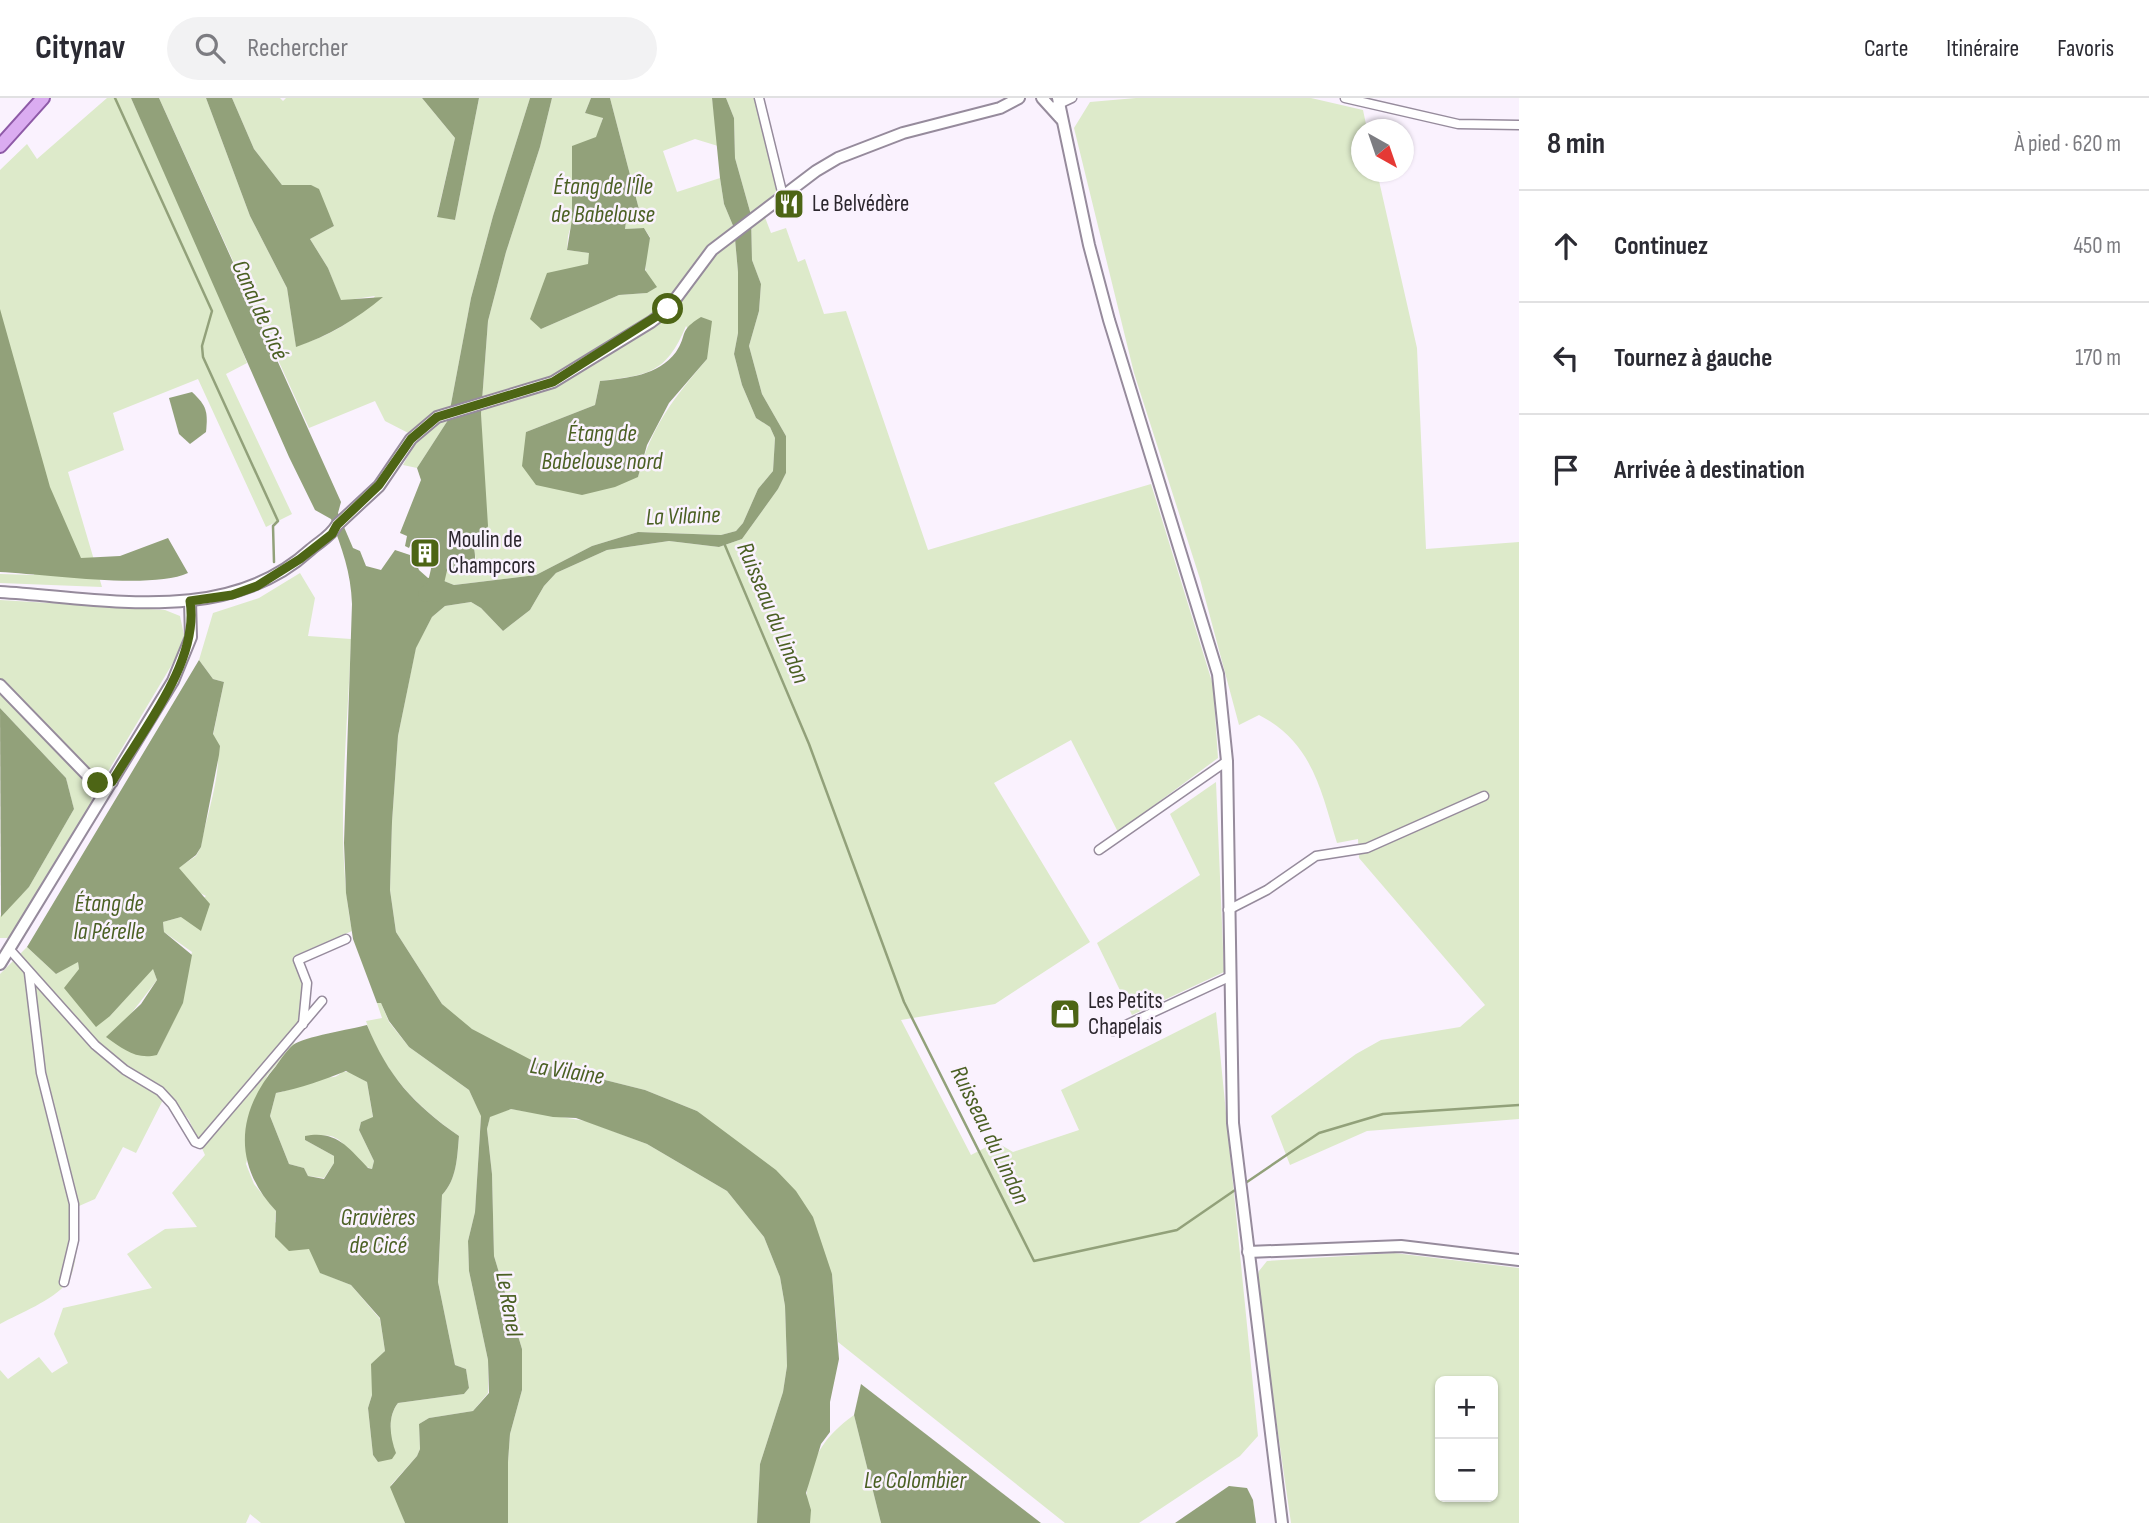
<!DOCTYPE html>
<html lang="fr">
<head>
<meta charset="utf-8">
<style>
  :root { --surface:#fff; --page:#f2f2f3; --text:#2b2b33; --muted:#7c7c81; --line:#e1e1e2 }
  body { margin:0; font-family:"Sofia Sans Condensed",sans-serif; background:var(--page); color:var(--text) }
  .controls { position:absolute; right:21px; bottom:21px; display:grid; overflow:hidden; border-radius:10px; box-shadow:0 2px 5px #0004 }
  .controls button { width:63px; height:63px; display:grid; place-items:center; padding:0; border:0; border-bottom:2px solid var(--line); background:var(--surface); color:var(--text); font:35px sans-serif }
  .compass { position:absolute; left:1351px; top:21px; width:63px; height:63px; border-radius:50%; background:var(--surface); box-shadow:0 2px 5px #0004; rotate:140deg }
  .stop { position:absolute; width:21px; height:21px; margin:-16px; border:5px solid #4d6515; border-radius:50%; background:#fff }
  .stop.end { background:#4d6515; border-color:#fff; box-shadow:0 2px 7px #0008 }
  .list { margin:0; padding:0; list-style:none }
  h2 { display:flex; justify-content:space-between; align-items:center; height:91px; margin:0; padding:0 28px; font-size:30px }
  h2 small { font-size:23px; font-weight:400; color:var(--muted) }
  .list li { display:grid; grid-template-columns:46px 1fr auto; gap:21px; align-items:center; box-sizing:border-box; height:112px; padding:0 28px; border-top:2px solid var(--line) }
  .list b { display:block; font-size:26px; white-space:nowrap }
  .list em { font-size:23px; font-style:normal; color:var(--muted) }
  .icon { flex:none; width:38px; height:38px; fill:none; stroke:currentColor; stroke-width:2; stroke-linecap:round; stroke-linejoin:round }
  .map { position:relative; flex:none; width:1519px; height:1425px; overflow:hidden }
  header { display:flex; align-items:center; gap:42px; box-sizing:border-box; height:98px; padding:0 35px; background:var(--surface); border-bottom:2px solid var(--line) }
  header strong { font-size:33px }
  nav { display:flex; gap:38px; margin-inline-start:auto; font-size:24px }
  .search { width:490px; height:63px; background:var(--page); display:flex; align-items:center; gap:18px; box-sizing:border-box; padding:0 24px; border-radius:38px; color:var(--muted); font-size:26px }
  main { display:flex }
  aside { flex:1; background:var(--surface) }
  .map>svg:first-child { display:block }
</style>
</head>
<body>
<header>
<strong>Citynav</strong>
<div class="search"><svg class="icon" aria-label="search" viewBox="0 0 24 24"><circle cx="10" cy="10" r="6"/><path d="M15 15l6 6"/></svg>Rechercher</div>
<nav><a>Carte</a><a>Itinéraire</a><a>Favoris</a></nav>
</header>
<main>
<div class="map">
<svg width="1519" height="1425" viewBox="0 0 1519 1425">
  <rect width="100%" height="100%" fill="#faf2fe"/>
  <g fill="#ddeaca" fill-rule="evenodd">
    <path d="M107 0H131L224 206 247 265 226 276 292 416 266 429 198 281 113 315 124 352 68 374 102 489 0 485V476L34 477 25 416 0 321V72L27 46 37 61Z"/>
    <path d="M159 0H206L250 118 287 190 296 248C327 239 356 224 375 198L341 203 328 170 310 141 334 128 323 104 306 87H282L254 51 232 0H280L283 3 286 0H422L455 40 437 118 455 122 479 0H530L493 118 471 200 448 322 417 370 403 367 418 340 385 323 375 303 309 330Z"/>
    <path d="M552 0H591L585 15 603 19 568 138 567 152 590 155 588 167 541 231 619 197 647 195 645 161 650 139 644 130 625 131 626 124 641 119 610 0H712L718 48 695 41 663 53 677 94 720 80 724 106 734 130 738 174V235L734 256 742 287 756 320 770 329 775 340 773 373 758 391 743 425 736 433 721 437 638 434 592 448 536 477 454 487 441 482 444 470 466 476 476 463 474 450 484 439 481 316 488 223 506 154 540 49ZM686 228 707 261C674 300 651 328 638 379L526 334 595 307 600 283C648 277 666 276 686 228Z"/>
    <path d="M726 0H755L778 92 761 109 771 135 786 130 798 164 805 161 824 216 846 213 928 452 1151 386 1213 587 1218 660 1118 734 1071 642 994 685 1090 844 995 906 901 922 971 1057 996 1044 1013 1054 1079 1032 1061 992 1216 914 1258 1338 1240 1358 1139 1425H1065L838 1244 832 1176 697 1013 645 992 537 965 493 945 455 920 442 906 396 834 390 792 392 724 398 638 416 549 432 519 445 508 471 504 481 510 503 533 530 512 544 488 556 475 607 452 669 443 719 449 742 441 778 391 786 375V338L762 296 749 248 759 213 761 186 752 162 751 117 735 60 734 20Z"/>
    <path d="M1136 0H1311L1363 12 1367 31 1362 32V74H1377L1417 250 1426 451 1519 444V1021L1367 1033 1290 1067 1271 1018 1356 956 1381 942 1460 929 1485 907 1359 760 1358 741 1337 745C1321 692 1312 644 1259 617L1239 627 1200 481 1134 275 1074 30 1090 4Z"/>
    <path d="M300 475 315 500 308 538 351 541C348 635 334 741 352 833L294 858 304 886 299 927 294 946 267 978 246 1066 254 1086 276 1113 275 1124 310 1151 321 1175 351 1187 380 1221 385 1253 372 1266V1297L368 1310 373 1357 378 1364 395 1355C390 1339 387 1319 398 1305L464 1296 469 1290 466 1271 455 1267 438 1184 442 1097C457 1081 457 1060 459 1038 416 1008 382 973 366 923L382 920 377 905H381L389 924 409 949 469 992 481 1017 475 1114 468 1143 469 1173 488 1262V1295L473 1313 429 1320 419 1326 420 1351 417 1358 391 1387 405 1425H261L250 1416 246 1425H0V1272L8 1281 39 1259 52 1275 68 1265 54 1236 63 1210 152 1190 127 1156 165 1131 197 1129 172 1095 205 1057 189 1022 167 994 136 1055 123 1049 95 1101 79 1108C78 1127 79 1170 67 1185 52 1203 20 1215 0 1226V876L27 849 56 876 78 863 79 871 110 918 153 870 157 882 130 917 157 957 174 922 192 854 164 834 163 824 181 819 206 798 196 793 178 770 196 758 201 749C205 720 228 661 213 637L224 584 213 581 199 562 213 515 259 500Z"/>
    <path d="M0 502 165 512 180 518 184 537 180 553 106 677 89 672 0 581Z"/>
    <path d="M0 595 87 683 92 703 12 840H0V818L29 789 74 711 66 680 0 610Z"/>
    <path d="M1216 684 1224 874 1132 917 1097 845 1200 777 1170 716Z"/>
    <path d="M342 974H350L367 984 373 1020 361 1024 359 1032 374 1063 372 1071C342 1061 349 1025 305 1042L334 1058V1065L324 1080 308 1078 304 1070 289 1066 270 1018 276 995C293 992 306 984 321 980 331 978 334 982 342 974Z"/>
    <path d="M511 1011 586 1023 647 1046 727 1093 764 1139 780 1179 785 1208 787 1268 783 1294 760 1366 757 1425H508V1364L510 1336 522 1292V1251L494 1158 492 1076 487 1031 490 1018Z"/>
    <path d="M1394 1155 1519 1170V1425H1291L1256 1183 1259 1173 1267 1163ZM1440 1283H1493V1399H1440Z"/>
    <path d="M854 1317 881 1425H810C811 1414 805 1403 807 1393 811 1358 826 1337 854 1317Z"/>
  </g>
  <g fill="#92a17a" fill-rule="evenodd">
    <path d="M131 0H159L341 404 338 415 353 450 360 453 366 468 381 472 395 452 413 458 419 472 428 480 434 479 454 487 536 477 592 448 638 434 721 437 736 433 743 425 758 391 773 373 775 340 770 329 756 320 742 287 734 256 738 235V174L734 130 724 106 720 80 712 0H726L734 20 735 60 751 117 752 162 761 186 759 213 749 248 762 296 786 338V375L778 391 742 441 719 449 669 443 607 452 556 475 544 488 530 512 503 533 481 510 471 504 445 508 432 519 416 550 398 638 392 724 390 792 396 834 442 906 472 931 537 965 645 992 697 1013 776 1072 796 1093 813 1119 832 1176 839 1261 830 1304V1334L821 1346 806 1395 811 1412 810 1425H757L760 1366 783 1294 787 1268 785 1208 780 1179 764 1139 727 1093 647 1046 576 1020 553 1019 511 1011 490 1019 487 1031 492 1076 494 1158 522 1251V1292L510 1336 508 1364V1425H405L390 1389 417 1358 420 1351 419 1326 429 1320 473 1313 489 1295 488 1262 469 1173 468 1143 475 1114 481 1018 469 992 409 949 389 923 381 905H377L353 841 346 795 344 745 352 506C351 474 342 451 331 421L315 412 289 359Z"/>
    <path d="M206 0H232L254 51 282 87H311L319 91 334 128 310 141 328 170 341 202 383 199C357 221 328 238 296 249L287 190 250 118Z"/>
    <path d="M422 0H479L455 122 437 119 455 40Z"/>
    <path d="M530 0H552L540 49 506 154 488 223 481 316 488 428 484 439 474 450C476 462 476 467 466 476H458L434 465 436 451 412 443 409 450 405 448 407 438 400 435 421 382 417 370 448 322 471 200 493 118Z"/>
    <path d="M591 0H610L641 119 626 124 625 131 644 130 650 140 645 172 657 189 647 195 619 197 541 231 530 221 547 175 588 166 589 155 567 152 572 121V48L596 39 603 20 585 15Z"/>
    <path d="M0 211 50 389 81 460 120 458 168 440 188 475C151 492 44 476 0 474Z"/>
    <path d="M701 219 712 223 707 261 669 305 647 347 638 379 615 389 582 397 536 387 522 368 526 334 595 307 600 283C627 280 658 278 676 254 688 236 678 233 701 219Z"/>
    <path d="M192 294C207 308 208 314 206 334L190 346 179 336 169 300Z"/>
    <path d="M199 562 213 581 224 584 213 636 220 648 219 657 201 749 196 757 179 770 210 806 201 833 181 819 163 824 164 834 192 857 183 905 157 957C136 962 123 951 106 939L141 906 157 882 153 871 110 918 96 929 64 890 79 871 78 864 56 876 27 849Z"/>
    <path d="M0 610 66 680 74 711 29 789 1 819Z"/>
    <path d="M367 927C388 978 413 1006 459 1038 457 1060 457 1081 442 1097L438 1184 455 1267 466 1271 469 1290 464 1296 398 1305C387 1319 390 1339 396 1355L392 1361 378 1364 373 1357 368 1310 372 1297 371 1266 385 1253 380 1220 351 1187 320 1175 309 1151 289 1153 275 1139 276 1113C233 1067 236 1015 276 968 281 961 287 952 293 947 303 939 352 931 367 927ZM346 973 367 984 373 1019 361 1024 359 1032 374 1063 372 1071 368 1070C348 1049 336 1032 305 1038V1042L334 1058V1065L324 1081 308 1078 304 1070 289 1066 270 1018 276 995C301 990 324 982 346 973Z"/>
    <path d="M861 1286 1041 1425H881L854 1317Z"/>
    <path d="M1229 1388 1247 1390 1253 1402 1256 1425H1175Z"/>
  </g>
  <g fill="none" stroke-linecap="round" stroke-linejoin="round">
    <g stroke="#92a17a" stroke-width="2.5">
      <path d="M115 0 212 213 202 248 203 259 278 423 273 428 274 464"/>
      <path d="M724 445 809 646 904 904 1034 1163 1177 1132 1238 1090"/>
      <path d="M1244 1086 1319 1035 1383 1016 1519 1007"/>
    </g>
    <path stroke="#92a17a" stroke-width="16" d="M426 496 435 489 444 450"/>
    <g stroke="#968b9c" stroke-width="11">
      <g id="street">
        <path d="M759 0 783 98"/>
        <path d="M1345 0 1458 26 1519 27"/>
        <path d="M1055 8 1072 0"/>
        <path d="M1099 752 1227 663"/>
        <path d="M1228 812 1267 792 1316 758 1367 750 1484 698"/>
        <path d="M11 853 95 947 125 972 160 993 172 1006 195 1044 200 1046 322 903"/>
        <path d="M29 875 41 975 74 1106V1142L64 1184"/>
        <path d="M303 926 307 885 298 862 346 841"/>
        <path d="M1113 933 1229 879"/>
      </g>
    </g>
    <g stroke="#968b9c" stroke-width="14">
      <g id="secondary">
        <path d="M1042 0 1061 21"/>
        <path d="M1058 0 1089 147 1109 222 1218 576 1227 663 1233 1025 1282 1425"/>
        <path d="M0 494C103 500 226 529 310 452 320 443 330 439 337 427L379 388 411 341 437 319 553 284 651 224 668 211 712 152 816 73 838 60 903 35 1000 10 1019 0"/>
        <path d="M0 587 92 682 98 685 112 684"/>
        <path d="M0 866 173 583 191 539 190 503"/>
        <path d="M1248 1154 1401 1148 1519 1162"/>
      </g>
    </g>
    <g stroke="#8e5aa7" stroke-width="16">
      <path id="primary" d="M0 48 43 0"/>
    </g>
    <use href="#street" stroke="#fff" stroke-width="8"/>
    <use href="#secondary" stroke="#fff" stroke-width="10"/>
    <use href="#primary" stroke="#dbacf1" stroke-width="12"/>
  </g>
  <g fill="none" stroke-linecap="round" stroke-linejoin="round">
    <path stroke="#4d6515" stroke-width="9" d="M98 685 112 684C142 633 200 563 190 503L232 497 257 488 300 461 332 436 337 427 379 387 411 341 437 319 553 284 668 211"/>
  </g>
  <defs>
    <g id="restaurant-square" transform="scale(1.575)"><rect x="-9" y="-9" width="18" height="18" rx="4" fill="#4d6515" stroke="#faf2fe"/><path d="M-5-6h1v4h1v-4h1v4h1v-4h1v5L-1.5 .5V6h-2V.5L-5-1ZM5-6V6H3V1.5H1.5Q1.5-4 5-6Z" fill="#fff"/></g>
    <g id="building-square" transform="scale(1.575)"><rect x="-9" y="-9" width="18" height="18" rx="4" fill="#4d6515" stroke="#faf2fe"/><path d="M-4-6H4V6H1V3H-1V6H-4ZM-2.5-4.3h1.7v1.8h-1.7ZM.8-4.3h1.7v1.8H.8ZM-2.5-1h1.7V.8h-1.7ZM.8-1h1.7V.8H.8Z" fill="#fff"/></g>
    <g id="shop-square" transform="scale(1.575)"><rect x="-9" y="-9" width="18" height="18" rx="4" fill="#4d6515" stroke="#faf2fe"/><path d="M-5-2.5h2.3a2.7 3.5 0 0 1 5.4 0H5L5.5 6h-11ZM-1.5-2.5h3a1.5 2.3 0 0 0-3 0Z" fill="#fff"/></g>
  </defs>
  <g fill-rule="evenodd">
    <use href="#restaurant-square" x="789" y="106"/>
    <use href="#building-square" x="425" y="455"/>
    <use href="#shop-square" x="1065" y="916"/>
  </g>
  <g text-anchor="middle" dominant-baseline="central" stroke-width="5" stroke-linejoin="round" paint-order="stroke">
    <g font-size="23" fill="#2c272e" stroke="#faf2fe" text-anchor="start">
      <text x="812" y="106">Le Belvédère</text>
      <text x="448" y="442">Moulin de<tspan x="448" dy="26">Champcors</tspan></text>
      <text x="1088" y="903">Les Petits<tspan x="1088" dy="26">Chapelais</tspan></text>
    </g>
    <g font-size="24" font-style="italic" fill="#4b6024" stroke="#faf2fe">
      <text x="603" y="88">Étang de l'Île<tspan x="603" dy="28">de Babelouse</tspan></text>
      <text transform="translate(260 212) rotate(66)">Canal de Cicé</text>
      <text x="602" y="335">Étang de<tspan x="602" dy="28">Babelouse nord</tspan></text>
      <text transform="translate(683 418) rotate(-2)">La Vilaine</text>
      <text transform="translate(773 515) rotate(67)">Ruisseau du Lindon</text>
      <text x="109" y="805">Étang de<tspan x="109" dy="28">la Pérelle</tspan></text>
      <text transform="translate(567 973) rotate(9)">La Vilaine</text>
      <text transform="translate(990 1037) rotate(64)">Ruisseau du Lindon</text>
      <text x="378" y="1119">Gravières<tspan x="378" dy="28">de Cicé</tspan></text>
      <text transform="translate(509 1206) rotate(80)">Le Renel</text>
      <text x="915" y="1382">Le Colombier</text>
    </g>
  </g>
</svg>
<div class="controls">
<button>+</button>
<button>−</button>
</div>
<svg class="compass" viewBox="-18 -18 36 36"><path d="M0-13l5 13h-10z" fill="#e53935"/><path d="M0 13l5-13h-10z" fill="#7c7c81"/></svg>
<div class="stop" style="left:668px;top:211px"></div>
<div class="stop end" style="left:98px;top:685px"></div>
</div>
<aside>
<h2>8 min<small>À pied · 620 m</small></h2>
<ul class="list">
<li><svg class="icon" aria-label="ahead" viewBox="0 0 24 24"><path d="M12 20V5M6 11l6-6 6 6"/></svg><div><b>Continuez</b></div><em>450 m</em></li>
<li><svg class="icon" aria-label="left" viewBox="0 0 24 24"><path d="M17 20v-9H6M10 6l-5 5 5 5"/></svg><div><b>Tournez à gauche</b></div><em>170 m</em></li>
<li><svg class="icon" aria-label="arrive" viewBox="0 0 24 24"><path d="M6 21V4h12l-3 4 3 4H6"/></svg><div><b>Arrivée à destination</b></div></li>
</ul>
</aside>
</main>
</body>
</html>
